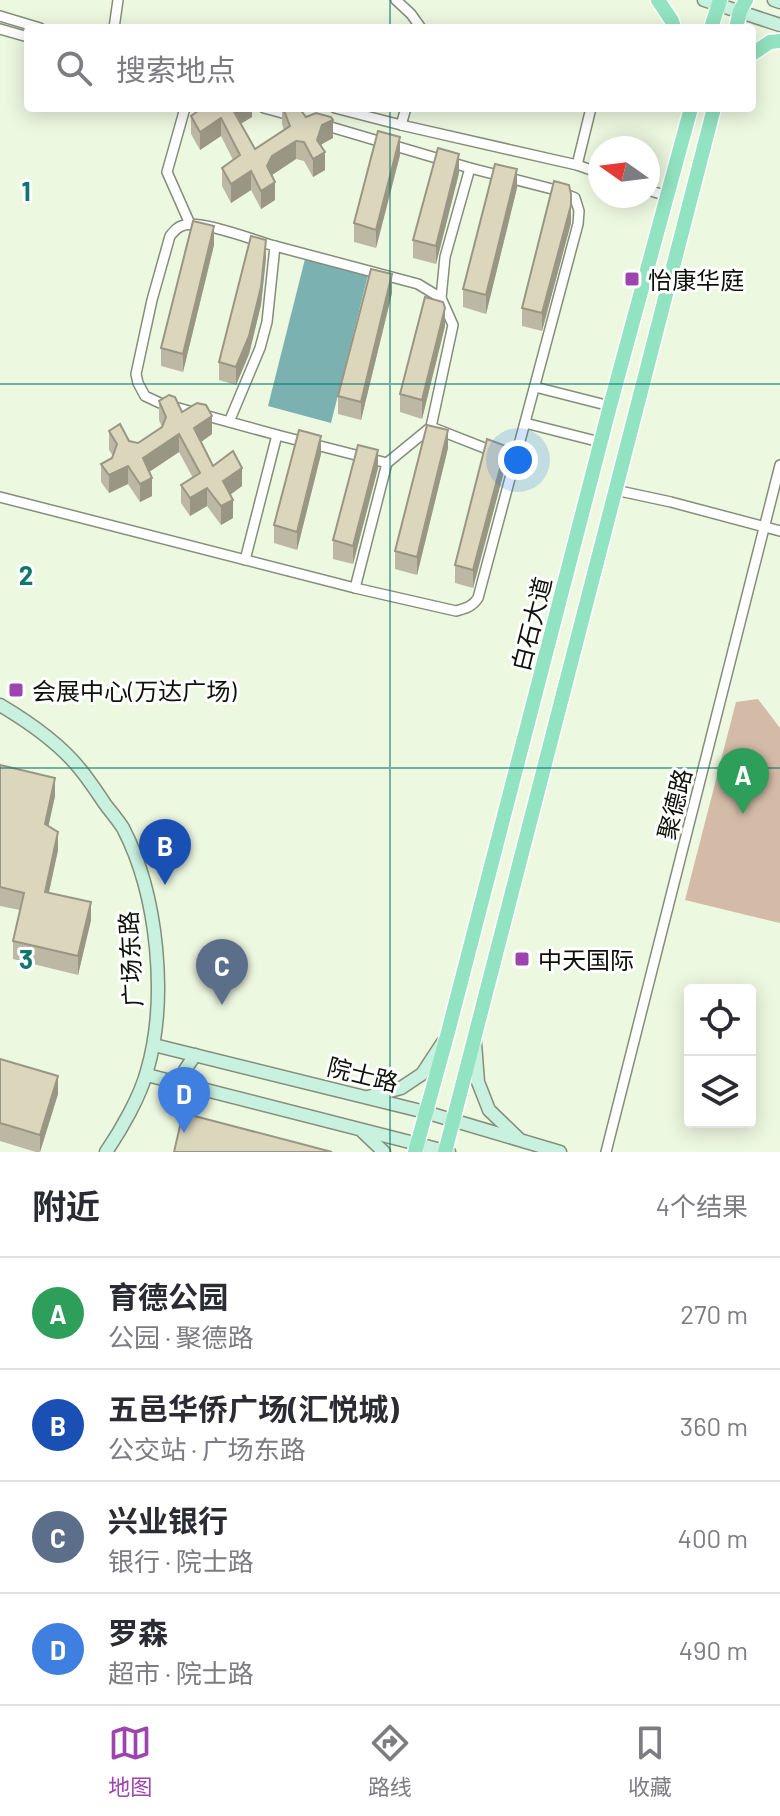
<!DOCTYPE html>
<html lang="zh">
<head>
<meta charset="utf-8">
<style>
  :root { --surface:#fff; --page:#f7f7f7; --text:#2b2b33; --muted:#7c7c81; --line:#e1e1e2; --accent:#9d44af }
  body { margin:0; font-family:Barlow,"Noto Sans SC",sans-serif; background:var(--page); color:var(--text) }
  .controls { position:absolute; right:24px; bottom:24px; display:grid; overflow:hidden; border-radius:8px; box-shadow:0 4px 20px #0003 }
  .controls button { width:72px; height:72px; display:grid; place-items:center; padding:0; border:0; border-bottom:2px solid var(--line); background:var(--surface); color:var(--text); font:40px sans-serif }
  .compass { position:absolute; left:588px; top:136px; width:72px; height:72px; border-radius:50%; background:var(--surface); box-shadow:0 4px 20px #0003; rotate:284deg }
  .you { position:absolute; left:518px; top:460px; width:28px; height:28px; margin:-20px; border:6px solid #fff; border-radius:50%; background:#1a73e8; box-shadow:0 0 0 12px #1a73e833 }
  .badge { display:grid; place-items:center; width:52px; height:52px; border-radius:50%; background:var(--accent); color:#fff; font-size:26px; font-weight:700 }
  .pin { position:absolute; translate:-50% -66px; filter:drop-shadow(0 2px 4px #0008) }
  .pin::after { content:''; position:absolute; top:42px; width:28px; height:24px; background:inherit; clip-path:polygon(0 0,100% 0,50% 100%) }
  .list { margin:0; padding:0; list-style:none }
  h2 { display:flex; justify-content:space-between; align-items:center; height:104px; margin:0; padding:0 32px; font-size:34px }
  h2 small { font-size:26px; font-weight:400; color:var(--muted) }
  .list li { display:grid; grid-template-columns:52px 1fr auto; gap:24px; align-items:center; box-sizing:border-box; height:112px; padding:0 32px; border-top:2px solid var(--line) }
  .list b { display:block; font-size:30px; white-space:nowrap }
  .list p { margin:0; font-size:26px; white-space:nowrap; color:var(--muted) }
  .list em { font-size:26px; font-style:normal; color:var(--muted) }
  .icon { flex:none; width:44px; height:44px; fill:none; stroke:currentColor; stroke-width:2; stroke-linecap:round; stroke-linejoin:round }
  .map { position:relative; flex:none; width:780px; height:1152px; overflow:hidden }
  .search { position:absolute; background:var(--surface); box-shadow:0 4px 20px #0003; left:24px; right:24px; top:24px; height:88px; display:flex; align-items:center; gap:20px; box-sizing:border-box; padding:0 28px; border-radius:8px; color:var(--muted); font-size:30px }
  .sheet { height:552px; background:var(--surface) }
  nav { display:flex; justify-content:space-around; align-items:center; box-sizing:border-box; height:112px; border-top:2px solid var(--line); background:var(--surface); font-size:22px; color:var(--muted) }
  nav a { display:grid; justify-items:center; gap:4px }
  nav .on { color:var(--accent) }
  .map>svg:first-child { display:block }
</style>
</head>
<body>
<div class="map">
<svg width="780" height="1152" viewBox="0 0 780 1152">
  <rect width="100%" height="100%" fill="#edf8e1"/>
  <path fill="#d4bba7" d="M758 699 780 728V923L685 900 736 702Z"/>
  <path fill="#7bb1b1" d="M305 259 368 275 331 423 268 406Z"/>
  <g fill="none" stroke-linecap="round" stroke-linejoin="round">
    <g stroke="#848e79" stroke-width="12">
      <g id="street">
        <path d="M396 0 411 14 421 28"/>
        <path d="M0 16 40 28"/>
        <path d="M114 28 118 0"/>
        <path d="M0 29 28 37"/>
        <path d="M185 108 167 172 190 224"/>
        <path d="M264 108 290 115"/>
        <path d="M335 108 401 125 577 165 600 173"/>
        <path d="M401 125 406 108"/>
        <path d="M577 165 591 108"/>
        <path d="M648 190 667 196"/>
        <path d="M275 246 418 284 441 298 453 325 431 427"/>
        <path d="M441 298 445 257 470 168"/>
        <path d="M535 387 610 406"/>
        <path d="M229 422 260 348 267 322 275 246C256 241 202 220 185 225 178 226 174 231 170 236L152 300 136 374 138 383 145 396 160 403 277 435"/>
        <path d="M525 423 600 442"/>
        <path d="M387 463 431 427 515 460"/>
        <path d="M615 490 671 502 780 531"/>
        <path d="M0 497 355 588 456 611C466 608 472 607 478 598L578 224 579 211 575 198 556 190 470 168 324 125"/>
        <path d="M245 560 277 435 387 463 355 588"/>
        <path d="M606 1152 780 465"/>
      </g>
    </g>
    <g stroke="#848e79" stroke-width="15">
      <g id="secondary">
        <path d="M704 0 780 25"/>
        <path d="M774 0 780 2"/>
        <path d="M0 705C27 721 60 744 80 769 89 780 97 792 105 804 111 812 118 820 123 828 158 895 168 999 147 1071 140 1097 121 1130 106 1152"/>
        <path d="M475 1043 478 1082 489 1110 518 1138"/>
        <path d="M154 1045 425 1112 560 1152"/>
        <path d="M147 1075 449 1152"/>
        <path d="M185 1084V1070L195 1055"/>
        <path d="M368 1097 401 1088 422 1074 443 1042"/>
        <path d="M363 1132 384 1152"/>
      </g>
    </g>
    <g stroke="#fff" stroke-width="17">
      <g id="primary">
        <path d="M658 0 672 21 674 28"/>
        <path d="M711 28 720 0"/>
        <path d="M736 28 740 11 746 0"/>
        <path d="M752 54 770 42 780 41"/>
        <path d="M415 1152 447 1036 610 406 691 108"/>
        <path d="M445 1152 714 108"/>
      </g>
    </g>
    <use href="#street" stroke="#fff" stroke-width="9"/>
    <use href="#secondary" stroke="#c8f1e0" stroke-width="12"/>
    <use href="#primary" stroke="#92e3c2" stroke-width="14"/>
  </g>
  <g fill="#bdb8a3">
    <path d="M252 108V117L241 124 255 149 284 130 282 124V108H299L306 117 333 138 322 144 321 146 325 170 313 177 304 161 296 159 272 175 275 200 261 209 251 190 231 203 222 186V168L233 160 221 136 200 150 191 134V116Z"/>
    <path d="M400 155 376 248 354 242V223Z"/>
    <path d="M459 173 436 264 413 258V240Z"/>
    <path d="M517 188 486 314 463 307V289Z"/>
    <path d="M571 212V223L542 331 522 326V308Z"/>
    <path d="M214 245 183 372 161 366V348Z"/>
    <path d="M266 258 261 305 249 354 236 385 219 380V362Z"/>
    <path d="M392 293 361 420 338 414V396Z"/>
    <path d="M445 326 422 419 400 412V394Z"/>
    <path d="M159 401 182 412 212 434 201 442 213 466 242 486 230 495 233 518 221 525 207 506 190 516 181 503V485L193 478 179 452 149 472 152 496 140 502 128 484 109 493 101 482V464L112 458 113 456 109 450V431L129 441 138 443 162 427 159 420Z"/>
    <path d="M448 448 417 575 395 569V551Z"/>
    <path d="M321 454 297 550 274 543V525Z"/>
    <path d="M506 464 473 588 455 583V565Z"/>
    <path d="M378 468 353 564 333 559V540Z"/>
    <path d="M0 765 55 796 48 826 58 850 49 892 91 920 78 975 13 959V941L20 910 0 906Z"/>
    <path d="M0 1059 58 1094 40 1152H36L0 1141Z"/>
  </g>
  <g fill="#9a9684">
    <path d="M237 108H252V117L233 128V110Z"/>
    <path d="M221 118V136L200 150V132Z"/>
    <path d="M333 120V138L322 144 317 157 325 152V170L313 177V159L317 140 322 125Z"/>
    <path d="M400 137V155L376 248V230Z"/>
    <path d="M296 141V159L272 175 267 185V166L272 156Z"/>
    <path d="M459 154V173L436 264V246Z"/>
    <path d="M517 169V188L486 314V295Z"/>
    <path d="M251 171V190L231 203V184Z"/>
    <path d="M275 182V200L261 209V191Z"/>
    <path d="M571 194V223L542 331V313Z"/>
    <path d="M214 226V245L183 372V354Z"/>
    <path d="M266 240V258L261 305 249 354 236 385V367Z"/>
    <path d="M392 274V293L361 420V402Z"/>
    <path d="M445 308V326L422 419V400Z"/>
    <path d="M212 416V434L194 447V428Z"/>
    <path d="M448 430V448L417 575V557Z"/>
    <path d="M179 434V452L143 476V458Z"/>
    <path d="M321 436V454L297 550V532Z"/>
    <path d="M506 446V464L473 588V570Z"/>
    <path d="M378 450V468L353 564V546Z"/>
    <path d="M128 466V484L109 493V475Z"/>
    <path d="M242 468V486L223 500V481Z"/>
    <path d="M152 478V496L140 502V484Z"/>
    <path d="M207 488V506L190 516V498Z"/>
    <path d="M233 500V518L221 525V506Z"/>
    <path d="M55 778V796L45 842V824Z"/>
    <path d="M58 832V850L45 910V892Z"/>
    <path d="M91 902V920L78 975V956Z"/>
    <path d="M58 1076V1094L40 1152V1135Z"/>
  </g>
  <g fill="#dcd6bd" stroke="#9a9684" stroke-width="2">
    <path d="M202 108H237L233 110 255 149 290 126 283 108H299L306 117 316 113 331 117 333 120 322 125 317 140 325 152 313 159 304 142 296 141 272 156 267 166 275 182 261 191 251 171 231 184 222 168 240 155 221 118 200 132 191 116Z"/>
    <path d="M378 131 400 137 376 230 354 223Z"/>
    <path d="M438 148 459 154 436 246 413 240Z"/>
    <path d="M495 164 517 169 486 295 463 289Z"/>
    <path d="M554 181 569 185 571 194V205L542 313 522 308Z"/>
    <path d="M193 221 214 226 183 354 161 348Z"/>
    <path d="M251 236 266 240 261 287 249 336 236 367 219 362Z"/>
    <path d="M371 269 392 274 361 402 338 396Z"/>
    <path d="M425 297 443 302 445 308 422 400 400 394Z"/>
    <path d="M169 395 175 397 182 412 197 403 206 405 212 416 194 428 213 466 233 451 242 468 223 481 233 500 221 506 207 488 190 498 181 485 200 473 179 434 143 458 152 478 140 484 128 466 109 475 101 464 112 458 117 444 109 431 120 424 129 441 138 443 162 427 166 417 159 401Z"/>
    <path d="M427 425 448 430 417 557 395 551Z"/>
    <path d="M299 430 321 436 297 532 274 525Z"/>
    <path d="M487 439 506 446 473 570 455 565Z"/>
    <path d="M358 445 378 450 353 546 333 540Z"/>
    <path d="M0 765 55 778 45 824 58 832 45 892 91 902 78 956 13 941 24 893 0 887Z"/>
    <path d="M0 1059 58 1076 40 1135 0 1123Z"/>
    <path d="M183 1113 332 1152H174Z"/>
  </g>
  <path fill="none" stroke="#0f766e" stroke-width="2" stroke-opacity="0.55" d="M390 0V28M390 108V1152M0 384H780M0 768H780"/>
  <g fill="#9d44af" stroke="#fff" stroke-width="3">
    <rect x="624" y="271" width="16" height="16" rx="4"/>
    <rect x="8" y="682" width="16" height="16" rx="4"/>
    <rect x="514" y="951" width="16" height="16" rx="4"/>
  </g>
  <g text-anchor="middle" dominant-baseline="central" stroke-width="6" stroke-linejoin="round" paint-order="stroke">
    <g font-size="24" fill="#0e110a" stroke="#fff" text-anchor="start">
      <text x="648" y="279">怡康华庭</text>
      <text x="32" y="690">会展中心(万达广场)</text>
      <text x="538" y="959">中天国际</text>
    </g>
    <g font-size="24" fill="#0e110a" stroke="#fff">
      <text transform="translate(531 624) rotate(-76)">白石大道</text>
      <text transform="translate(674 804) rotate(-76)">聚德路</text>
      <text transform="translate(130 959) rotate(-93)">广场东路</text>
      <text transform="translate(363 1074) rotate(14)">院士路</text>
    </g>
  </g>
  <g font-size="26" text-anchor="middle" font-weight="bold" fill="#0f766e" stroke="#fff" stroke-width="6" stroke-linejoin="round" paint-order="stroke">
    <text x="26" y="201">1</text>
    <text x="26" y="585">2</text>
    <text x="26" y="969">3</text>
  </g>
</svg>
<div class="controls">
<button><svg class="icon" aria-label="locate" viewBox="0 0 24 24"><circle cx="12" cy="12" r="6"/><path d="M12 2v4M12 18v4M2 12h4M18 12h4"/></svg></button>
<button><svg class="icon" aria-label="layers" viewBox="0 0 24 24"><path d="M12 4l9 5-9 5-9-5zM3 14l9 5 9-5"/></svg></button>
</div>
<svg class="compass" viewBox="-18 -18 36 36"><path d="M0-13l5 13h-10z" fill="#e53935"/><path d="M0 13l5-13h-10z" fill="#7c7c81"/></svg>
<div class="you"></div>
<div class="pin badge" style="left:743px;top:814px;background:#2e9e5b">A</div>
<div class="pin badge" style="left:165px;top:885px;background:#1a4fb4">B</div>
<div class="pin badge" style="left:222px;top:1005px;background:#5c6f8a">C</div>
<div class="pin badge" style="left:184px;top:1133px;background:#3f7fe0">D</div>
<div class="search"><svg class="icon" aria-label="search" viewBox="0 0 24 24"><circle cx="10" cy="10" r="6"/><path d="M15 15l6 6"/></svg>搜索地点</div>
</div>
<section class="sheet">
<h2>附近<small>4个结果</small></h2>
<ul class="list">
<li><span class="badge" style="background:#2e9e5b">A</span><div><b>育德公园</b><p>公园 · 聚德路</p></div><em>270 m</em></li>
<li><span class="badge" style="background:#1a4fb4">B</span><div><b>五邑华侨广场(汇悦城)</b><p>公交站 · 广场东路</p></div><em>360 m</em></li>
<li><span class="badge" style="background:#5c6f8a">C</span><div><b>兴业银行</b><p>银行 · 院士路</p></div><em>400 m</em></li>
<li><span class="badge" style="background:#3f7fe0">D</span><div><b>罗森</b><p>超市 · 院士路</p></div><em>490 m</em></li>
</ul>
</section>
<nav>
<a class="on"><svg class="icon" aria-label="map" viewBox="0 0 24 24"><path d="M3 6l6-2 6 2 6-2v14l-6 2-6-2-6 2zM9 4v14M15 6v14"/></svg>地图</a>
<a><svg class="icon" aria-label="directions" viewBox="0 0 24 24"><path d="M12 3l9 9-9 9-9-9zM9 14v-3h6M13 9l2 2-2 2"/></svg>路线</a>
<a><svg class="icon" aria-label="saved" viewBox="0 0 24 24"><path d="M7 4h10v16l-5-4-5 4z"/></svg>收藏</a>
</nav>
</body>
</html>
